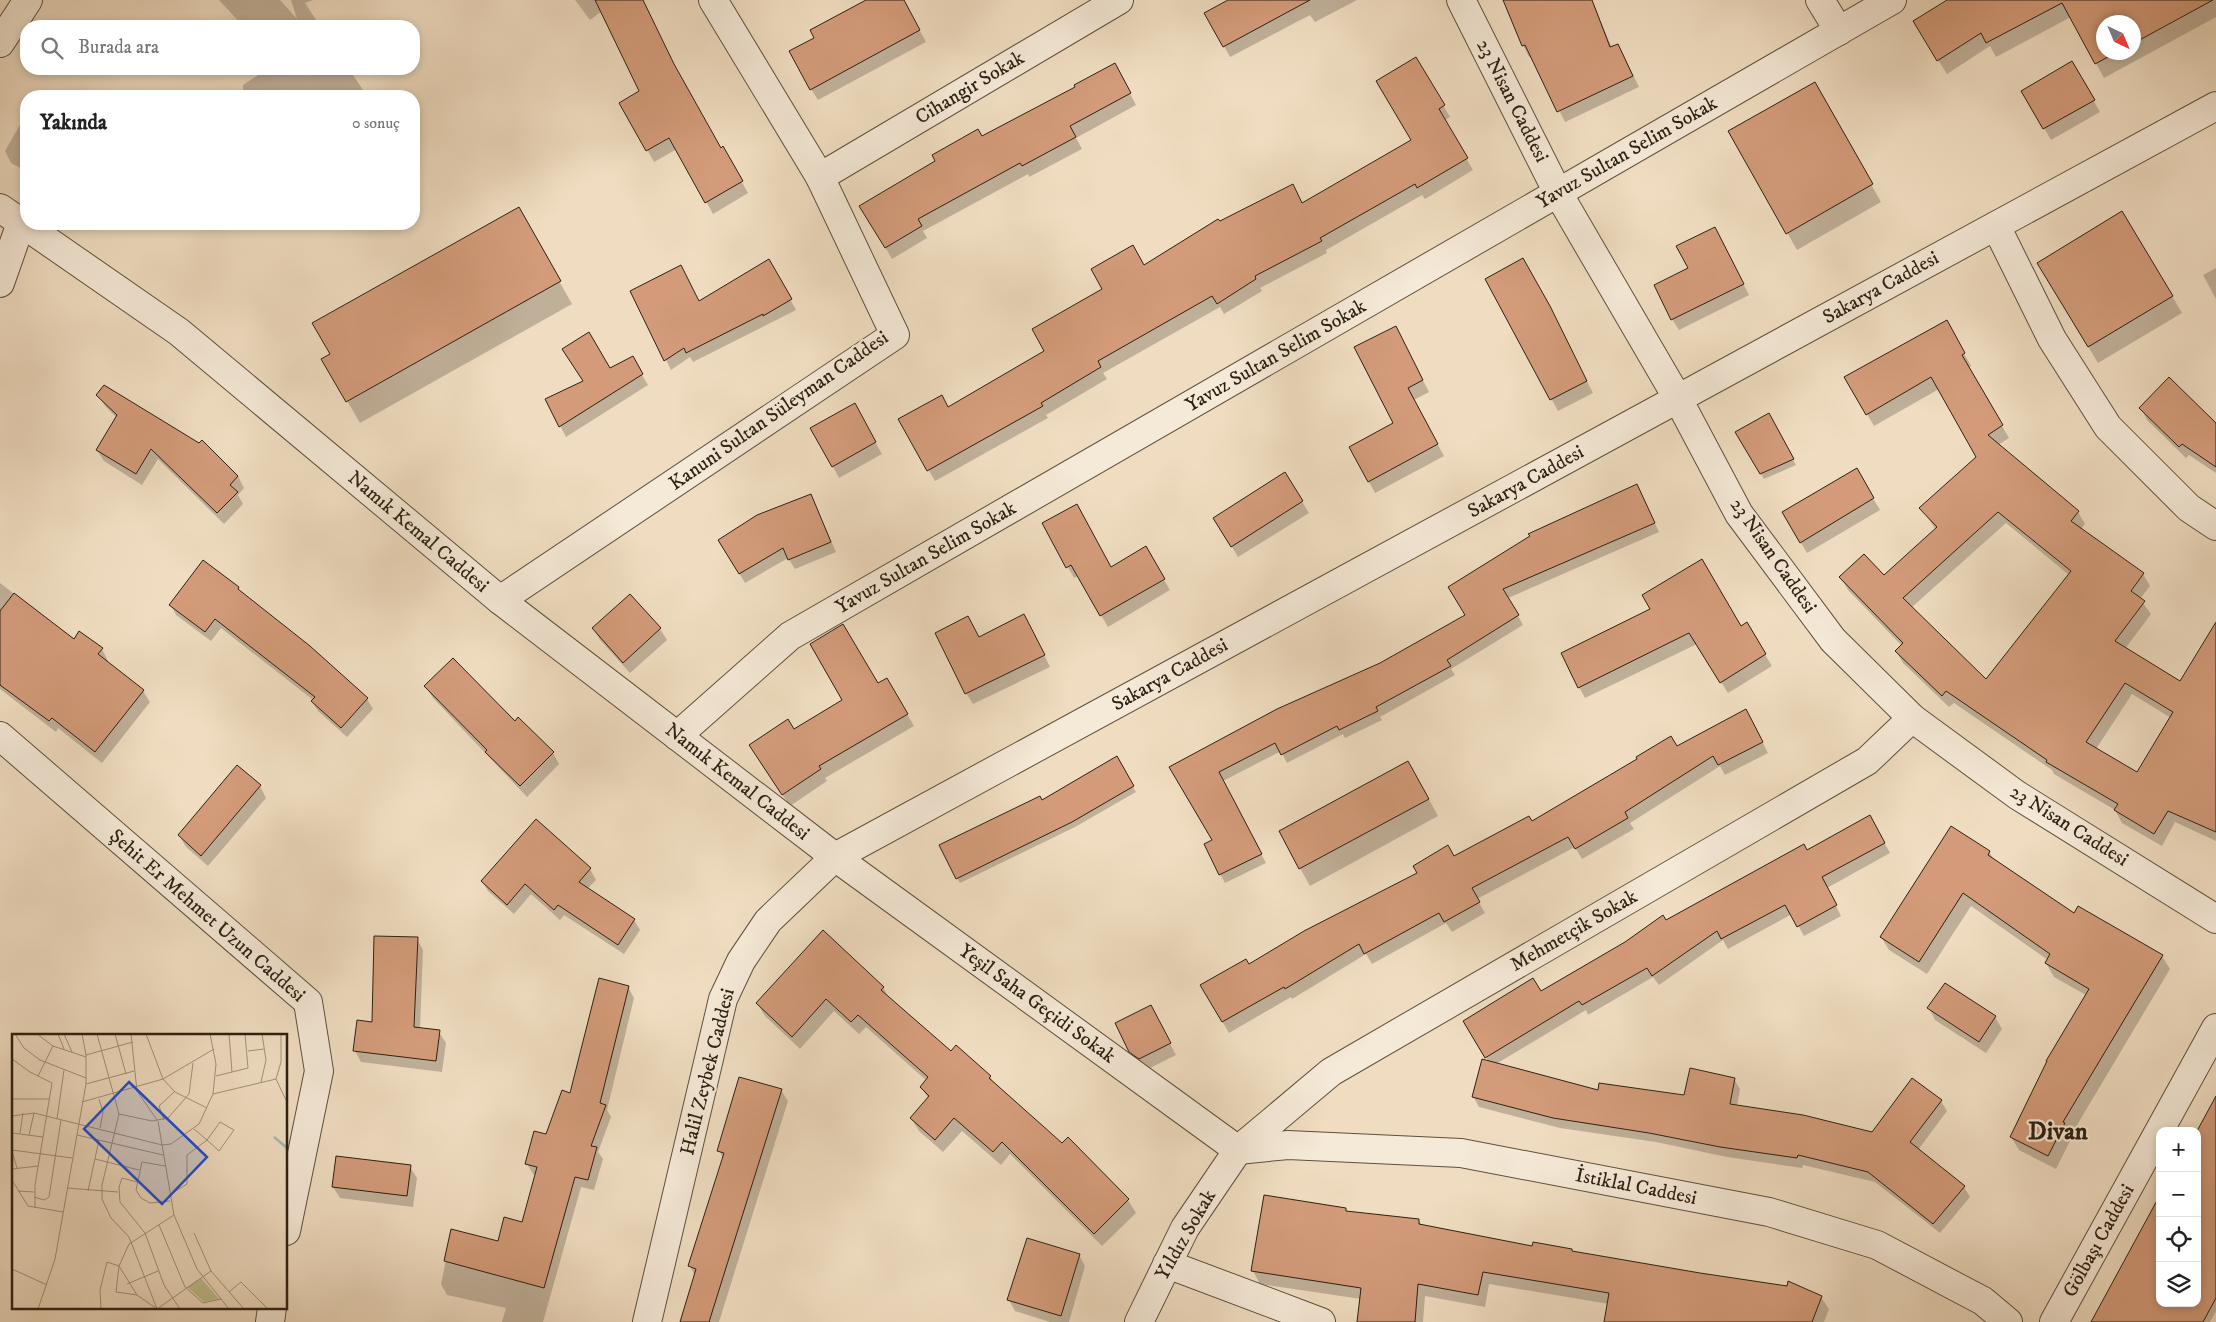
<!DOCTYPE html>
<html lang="tr">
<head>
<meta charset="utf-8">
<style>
  :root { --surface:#fff; --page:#f2f2f2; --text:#222; --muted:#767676; --line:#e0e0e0 }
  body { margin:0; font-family:"IM FELL DW Pica",serif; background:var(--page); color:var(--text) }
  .controls { position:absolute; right:15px; bottom:15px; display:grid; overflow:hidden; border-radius:10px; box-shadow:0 2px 8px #0003 }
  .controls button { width:45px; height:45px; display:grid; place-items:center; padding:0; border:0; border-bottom:1px solid var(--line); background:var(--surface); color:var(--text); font:25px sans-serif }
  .compass { position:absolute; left:2096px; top:15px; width:45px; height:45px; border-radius:50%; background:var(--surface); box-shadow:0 2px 8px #0003; rotate:136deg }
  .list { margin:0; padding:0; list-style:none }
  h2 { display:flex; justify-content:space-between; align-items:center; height:65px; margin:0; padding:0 20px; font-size:21px }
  h2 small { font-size:16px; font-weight:400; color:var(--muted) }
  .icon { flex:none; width:28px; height:28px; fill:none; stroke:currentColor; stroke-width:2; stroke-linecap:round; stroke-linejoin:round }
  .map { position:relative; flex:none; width:2216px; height:1322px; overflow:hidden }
  .search { position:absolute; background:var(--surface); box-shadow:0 2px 8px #0003; left:20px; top:20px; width:400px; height:55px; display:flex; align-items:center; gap:12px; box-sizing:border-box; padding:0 18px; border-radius:20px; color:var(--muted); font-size:19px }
  .panel { position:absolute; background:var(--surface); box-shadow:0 2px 8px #0003; left:20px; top:90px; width:400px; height:140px; border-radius:20px }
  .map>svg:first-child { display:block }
</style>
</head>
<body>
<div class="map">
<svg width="2216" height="1322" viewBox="0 0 2216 1322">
  <rect width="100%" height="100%" fill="#f0ddc1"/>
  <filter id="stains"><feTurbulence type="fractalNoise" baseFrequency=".004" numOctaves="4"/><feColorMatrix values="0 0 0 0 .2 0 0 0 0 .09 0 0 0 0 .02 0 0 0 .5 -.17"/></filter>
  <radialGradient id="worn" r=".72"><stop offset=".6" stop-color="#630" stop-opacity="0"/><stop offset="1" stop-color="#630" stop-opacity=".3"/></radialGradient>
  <g fill="#0003" fill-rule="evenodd">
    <path d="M219 0H280L297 19 291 0H313L305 3 320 26H243Z"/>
    <path d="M575 0H643L680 77 721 149 723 148 748 193 713 214 677 149 654 162 621 103 641 92 602 11 590 20Z"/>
    <path d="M868 0H903L926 42 818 100 811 89 816 39Z"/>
    <path d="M1230 0H1357L1315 22 1310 15 1230 57 1206 13Z"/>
    <path d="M1505 0H1592L1612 48 1624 56 1639 87 1565 122 1532 56 1529 57 1523 45Z"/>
    <path d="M1948 0H2216V17L2104 78 2071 17 1996 57 1990 46 1947 74 1923 36ZM2104 22H2134V52H2104Z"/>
    <path d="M1416 59 1450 117 1444 121 1473 170 1425 199 1422 195 1326 250 1327 253 1260 288 1262 291 1224 314 1220 307 1103 373 1107 379 1046 415 1048 418 935 481 900 420 948 408 1046 352 1143 266 1220 223 1302 204 1413 140Z"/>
    <path d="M2072 63 2100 112 2051 140 2023 91Z"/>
    <path d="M267 69H349L367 96H243V85Z"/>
    <path d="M1121 76 1136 105 1076 138 1082 149 1029 177 1028 174 923 231 927 238 892 259 861 206 981 138 1076 87Z"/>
    <path d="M1814 84 1881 202 1797 250 1730 132Z"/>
    <path d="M26 114V171L11 163 5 151Z"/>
    <path d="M518 208 572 304 360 423 323 359Z"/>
    <path d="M1721 240 1749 295 1679 330 1672 319Z"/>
    <path d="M769 261 796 310 693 362 690 357 671 370 632 291 699 302Z"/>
    <path d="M2216 268V299L2203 275Z"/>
    <path d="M1529 271 1593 393 1558 411 1487 279Z"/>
    <path d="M2048 280 2172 296 2182 313 2098 363Z"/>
    <path d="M1953 333 1971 366 1968 368 2009 438 1998 445 2078 512 2085 524 2081 529 2143 574 2150 586 2140 599 2151 614 2125 649 2180 683 2216 624V841L2175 822 2162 846 2122 823 2115 810 2054 774 2052 770 1954 703 1949 707 1903 663 1896 651 1902 646 1848 590 1841 578 1884 577 1936 530 1921 508 1978 457 1939 389 1874 426 1846 378ZM2006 523 2069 575 1986 681 1911 608ZM2132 694 2171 718 2138 774 2096 749Z"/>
    <path d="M1402 339 1429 392 1414 400 1444 456 1375 493 1350 447 1394 423Z"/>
    <path d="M632 358 648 385 566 437 547 400Z"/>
    <path d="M98 395 238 476 244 488 238 495 243 504 224 524 158 459 142 485 104 461 97 450 117 418 105 406Z"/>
    <path d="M854 405 882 454 839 478 812 428Z"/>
    <path d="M2141 408 2216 425V473L2189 455 2186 458 2147 420Z"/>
    <path d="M1769 415 1796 465 1764 479 1737 433Z"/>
    <path d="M1856 470 1880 510 1807 553 1784 513Z"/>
    <path d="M1285 474 1309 513 1238 557 1215 518Z"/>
    <path d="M1641 494 1659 532 1508 598 1523 625 1451 669 1455 675 1380 717 1382 720 1345 738 1343 734 1287 763 1281 751 1223 781 1266 863 1225 883 1220 874 1213 841 1171 768 1380 664 1466 615 1450 587Z"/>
    <path d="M811 495 836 552 795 569 788 558 745 583 720 540Z"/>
    <path d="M1044 524 1111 568 1145 548 1170 590 1108 627 1078 576 1074 578Z"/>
    <path d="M0 583 74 640 102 649 108 661 107 663 143 691 150 702 102 763 58 728 56 732 0 689Z"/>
    <path d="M238 588 241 594 367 699 373 709 347 737 318 711 312 702 313 700 221 628 211 641 176 615 171 605Z"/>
    <path d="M629 595 660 629 667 640 630 673 600 640 593 628Z"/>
    <path d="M1652 609 1740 628 1746 624 1772 666 1728 693 1697 644 1585 698 1579 687Z"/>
    <path d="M1030 627 1050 667 973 704 966 693 979 639Z"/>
    <path d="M887 679 914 726 825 778 827 781 790 806 757 757 793 730Z"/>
    <path d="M426 687 515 723 553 753 559 764 527 797 433 698Z"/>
    <path d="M1752 721 1768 753 1725 775 1720 766 1630 823 1634 829 1582 859 1575 847 1477 899 1485 913 1452 932 1446 923 1372 964 1366 954 1292 999 1291 997 1229 1033 1202 986 1248 965 1454 857 1531 823 1677 747Z"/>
    <path d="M1116 758 1136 792 1075 827 960 883 957 878Z"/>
    <path d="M1418 779 1438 816 1310 886 1280 832Z"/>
    <path d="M260 786 266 798 208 866 186 847 179 835Z"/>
    <path d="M1870 817 1890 853 1827 888 1841 916 1804 936 1792 914 1728 949 1723 940 1659 985 1653 977 1588 1015 1586 1010 1496 1064 1599 1091 1685 1096 1734 1079 1740 1089 1737 1106 1873 1133 1941 1101 1947 1111 1918 1150 1964 1187 1970 1197 1940 1233 1875 1182 1803 1165 1802 1168 1727 1157 1656 1142 1560 1128 1479 1107 1473 1096 1489 1062 1464 1021 1540 992 1666 921 1807 852Z"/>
    <path d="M1989 852 1995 861 2075 915 2162 956 2170 969 2071 1135 2072 1137 2056 1169 2019 1150 2011 1137 2086 995 2054 977 2046 963 2048 960 1971 906 1927 974 1889 950 1881 937Z"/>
    <path d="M590 869 596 880 587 889 634 920 640 930 624 954 564 915 560 920 531 894 514 914 488 891 482 881Z"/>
    <path d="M417 939 423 950 420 1029 439 1032 446 1043 442 1072 361 1062 355 1051 373 1023Z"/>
    <path d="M1945 984 1995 1017 2002 1029 1986 1053 1935 1020 1929 1008Z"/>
    <path d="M628 987 634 998 607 1110 611 1117 598 1152 603 1159 594 1190 581 1187 543 1322H502L506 1308 447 1295 441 1284 452 1231 499 1242 523 1223 536 1175 533 1174 527 1164 571 1094Z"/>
    <path d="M883 987 890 1000 951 1053 990 1076 996 1087 1128 1200 1136 1213 1102 1246 1010 1154 1001 1165 962 1131 943 1152 919 1131 911 1118 928 1098 921 1087 927 1081 866 1027 859 1034 834 1011 800 1049 765 1016 757 1003Z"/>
    <path d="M1157 1018 1176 1055 1146 1070 1137 1063 1130 1051Z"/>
    <path d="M781 1090 788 1101 719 1322H681L695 1276 690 1266 723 1159 719 1150Z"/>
    <path d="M2216 1118V1311L2210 1322H2093L2160 1195V1303H2197Z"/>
    <path d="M410 1167 417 1178 413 1207 340 1198 333 1187Z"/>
    <path d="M1345 1209 1348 1213 1419 1221 1422 1226 1533 1248 1572 1250 1573 1253 1821 1297 1829 1309 1824 1322H1606L1609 1304 1489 1284 1485 1307 1425 1296 1423 1322H1359L1361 1299 1260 1284 1253 1271Z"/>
    <path d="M1079 1255 1085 1266 1069 1322H1050L1015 1311 1009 1300Z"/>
  </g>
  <g fill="#d39b7a" stroke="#2d2111" fill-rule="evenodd">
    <path d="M595 0H643L674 64 721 148 723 146 743 181 705 203 669 138 646 151 619 103 639 91Z"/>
    <path d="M866 0H904L920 30 810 90 789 51 814 38 810 30Z"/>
    <path d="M1228 0H1310L1223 47 1204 13Z"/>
    <path d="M1503 0H1592L1610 47 1618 44 1633 76 1557 112 1525 45 1522 46Z"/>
    <path d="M1947 0H2213L2134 43V22H2104V52H2117L2095 64 2062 3 1986 43 1981 33 1937 61 1913 21Z"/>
    <path d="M1416 57 1445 105 1439 109 1468 158 1417 188 1415 184 1320 238 1322 241 1255 276 1256 279 1217 304 1212 296 1098 361 1101 367 1041 403 1043 406 927 471 898 419 942 395 948 407 1044 351 1032 329 1102 289 1091 269 1133 245 1144 265 1218 219 1220 221 1293 184 1302 203 1411 140 1376 81Z"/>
    <path d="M2072 61 2095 100 2043 129 2021 91Z"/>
    <path d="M1115 63 1131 93 1070 126 1076 137 1022 166 1020 163 918 219 922 226 885 248 859 206 935 161 932 155 978 129 982 136 1075 87 1074 85Z"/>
    <path d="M1815 82 1873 184 1786 234 1728 131Z"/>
    <path d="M519 207 561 281 346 402 321 359 330 354 312 323Z"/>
    <path d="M2122 211 2173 296 2088 347 2037 263Z"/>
    <path d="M1715 227 1744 284 1671 320 1654 285 1688 268 1676 246Z"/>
    <path d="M1523 258 1550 306 1587 381 1550 400 1485 279Z"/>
    <path d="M769 259 792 299 763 316V314L686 353 684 348 664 361 630 291 681 265 699 301Z"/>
    <path d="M1947 320 1965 353 1962 355 2003 425 1988 435 2079 511 2071 521 2144 573 2131 591 2145 601 2115 641 2180 681 2216 622V832L2168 811 2154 834 2114 810 2118 804 2046 762 2047 760 1946 691 1942 696 1895 651 1903 643 1839 577 1864 554 1884 575 1937 527 1919 508 1976 457 1931 377 1866 415 1844 377ZM1998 512 2071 571 1986 679 1903 598ZM2125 683 2173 712 2137 772 2086 742Z"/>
    <path d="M1396 326 1423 380 1408 388 1438 444 1368 482 1349 447 1393 423 1354 347Z"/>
    <path d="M589 332 610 368 633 356 643 374 559 427 545 399 583 381 562 349Z"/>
    <path d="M2169 377 2216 423V467L2182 444 2179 447 2139 408Z"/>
    <path d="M104 385 199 443 202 440 238 476 230 485 238 492 217 513 151 449 136 474 96 450 117 415 96 395Z"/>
    <path d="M855 403 876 442 832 467 810 428Z"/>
    <path d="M1769 413 1794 459 1760 474 1735 432Z"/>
    <path d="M1857 468 1874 498 1800 543 1782 512Z"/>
    <path d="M1285 472 1303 501 1231 547 1213 518Z"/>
    <path d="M1637 484 1655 523 1503 589 1519 615 1447 660 1451 666 1376 707 1378 711 1339 730 1337 726 1281 755 1275 743 1219 772 1262 854 1219 875 1204 844 1212 840 1169 767 1277 709 1380 663 1465 615 1448 587 1530 536 1528 534Z"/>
    <path d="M811 494 831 542 788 560 783 548 739 574 718 540 757 515Z"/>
    <path d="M1077 504 1111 567 1146 546 1165 579 1100 616 1071 565 1066 568 1042 523Z"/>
    <path d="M1702 559 1741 626 1747 622 1766 654 1720 683 1689 633 1578 688 1561 653 1650 609 1642 595Z"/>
    <path d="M203 560 239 587 238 589 310 646 368 698 341 728 311 701 315 697 215 619 205 632 169 605Z"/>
    <path d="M14 593 74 639 79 631 103 648 98 654 144 690 95 752 52 718 49 721 0 685V611Z"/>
    <path d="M630 594 661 628 623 663 592 628Z"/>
    <path d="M1024 614 1045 655 965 694 935 633 968 616 979 637Z"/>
    <path d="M843 624 878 683 887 678 908 714 819 766 821 769 782 795 749 745 788 719 794 729 842 700 810 644Z"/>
    <path d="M453 658 515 721 518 717 554 752 520 786 485 752 487 750 424 686Z"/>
    <path d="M1746 709 1763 742 1718 765 1713 756 1625 812 1628 818 1575 849 1568 837 1472 888 1480 902 1444 922 1439 913 1364 954 1359 944 1285 989 1284 987 1222 1022 1200 985 1246 959 1249 964 1304 931 1417 873 1413 866 1448 845 1454 856 1529 816 1532 821 1637 759 1636 757 1671 736 1677 746Z"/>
    <path d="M1117 756 1134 786 1072 822 956 879 939 845 1040 796 1042 800Z"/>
    <path d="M1408 761 1429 799 1299 869 1279 831Z"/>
    <path d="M237 765 261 785 201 856 178 835Z"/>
    <path d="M1870 815 1885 843 1822 877 1837 905 1797 927 1785 905 1721 939 1717 931 1652 976 1647 968 1582 1005 1579 1001 1485 1058 1463 1021 1533 978 1541 991 1625 942 1663 915 1666 920 1804 844 1807 850Z"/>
    <path d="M536 819 591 868 579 882 635 919 618 945 558 905 554 910 525 884 507 905 481 881Z"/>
    <path d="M1951 826 1990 851 1988 855 2074 913 2078 906 2163 955 2063 1122 2065 1123 2048 1156 2010 1137 2047 1061H2046L2089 989 2045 963 2050 954 1963 893 1919 962 1880 937Z"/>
    <path d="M823 930 884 987 881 990 951 1051 956 1045 991 1076 989 1078 1062 1143 1068 1137 1129 1199 1094 1234 1002 1142 993 1152 954 1118 935 1140 910 1118 929 1096 920 1087 928 1077 858 1015 851 1022 826 999 792 1037 756 1003Z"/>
    <path d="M374 936 418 937 414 1027 440 1030 436 1061 353 1051 357 1020 372 1022Z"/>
    <path d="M599 978 629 986 600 1103 606 1105 591 1146 597 1147 588 1180 575 1177 544 1288 444 1261 451 1229 498 1241 504 1217 522 1222 537 1167 525 1164 534 1131 546 1134 562 1090 570 1093Z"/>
    <path d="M1945 983 1996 1016 1979 1042 1927 1008Z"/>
    <path d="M1151 1005 1171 1043 1139 1059 1129 1052 1115 1023Z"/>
    <path d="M1482 1059 1598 1090 1599 1083 1684 1095 1690 1068 1735 1078 1730 1104 1803 1115 1872 1132 1912 1078 1942 1100 1910 1142 1965 1186 1933 1224 1868 1172 1798 1155 1797 1158 1720 1147 1649 1133 1553 1118 1472 1097Z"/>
    <path d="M739 1077 782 1089 709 1322H680L696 1269 688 1266 724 1153 717 1151Z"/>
    <path d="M2216 1096V1298L2203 1322H2091L2160 1195V1303H2197V1131Z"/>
    <path d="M336 1156 411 1165 407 1196 332 1187Z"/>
    <path d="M1264 1195 1346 1208V1211L1419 1219V1224L1532 1246 1533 1242 1572 1249V1251L1700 1273 1787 1286 1788 1281 1822 1296 1812 1322H1604L1609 1293 1483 1272 1478 1295 1418 1284 1415 1322H1357L1361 1288 1251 1271Z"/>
    <path d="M1027 1238 1080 1254 1061 1316 1007 1300Z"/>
  </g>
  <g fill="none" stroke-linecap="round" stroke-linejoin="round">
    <g stroke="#5e503d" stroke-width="30">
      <g id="street">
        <path d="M1461 0 1558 193 1678 399 1739 514 1833 640 1912 718 2017 795 2216 919"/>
        <path d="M1820 0 1839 31"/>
        <path d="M0 43 28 0"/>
        <path d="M820 177 1119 0"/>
        <path d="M0 208 179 332 500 600 835 857 1238 1150"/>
        <path d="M1996 226 2052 339 2108 427 2189 508 2216 526"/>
        <path d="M0 283 21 223"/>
        <path d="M500 600 895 335 820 177 713 0"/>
        <path d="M0 736 308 1002 319 1071 286 1231"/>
        <path d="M677 736 790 636 1892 0"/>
        <path d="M1238 1150 1288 1145 1461 1153 1769 1212 1877 1245 1983 1301 2008 1322"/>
        <path d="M1167 1264 1321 1322"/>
        <path d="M270 1322 272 1308"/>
        <path d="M647 1322 723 999 741 961 768 921 835 857 2216 106"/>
        <path d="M1139 1322 1185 1228 1238 1150 1331 1072 1867 761 1912 718"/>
        <path d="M2054 1322 2216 1028"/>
      </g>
    </g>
    <use href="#street" stroke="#f5e9d7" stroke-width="28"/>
  </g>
  <g text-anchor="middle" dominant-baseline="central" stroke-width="4.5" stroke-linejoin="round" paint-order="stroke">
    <g font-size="20" fill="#2d2111" stroke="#f5e9d7">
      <text transform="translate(970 88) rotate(-31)">Cihangir Sokak</text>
      <text transform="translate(1512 101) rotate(63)">23 Nisan Caddesi</text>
      <text transform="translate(1627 153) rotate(-30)">Yavuz Sultan Selim Sokak</text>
      <text transform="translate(1881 288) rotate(-29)">Sakarya Caddesi</text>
      <text transform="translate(1276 356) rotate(-30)">Yavuz Sultan Selim Sokak</text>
      <text transform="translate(779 411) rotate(-35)">Kanuni Sultan Süleyman Caddesi</text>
      <text transform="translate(1526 482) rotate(-29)">Sakarya Caddesi</text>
      <text transform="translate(418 532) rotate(40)">Namık Kemal Caddesi</text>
      <text transform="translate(1773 556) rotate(55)">23 Nisan Caddesi</text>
      <text transform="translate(926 558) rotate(-30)">Yavuz Sultan Selim Sokak</text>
      <text transform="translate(1170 675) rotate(-29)">Sakarya Caddesi</text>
      <text transform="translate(737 782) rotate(38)">Namık Kemal Caddesi</text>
      <text transform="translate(2069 826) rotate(32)">23 Nisan Caddesi</text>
      <text transform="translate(207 916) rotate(41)">Şehit Er Mehmet Uzun Caddesi</text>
      <text transform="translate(1574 931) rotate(-30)">Mehmetçik Sokak</text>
      <text transform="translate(1037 1004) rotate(36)">Yeşil Saha Geçidi Sokak</text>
      <text transform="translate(708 1072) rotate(-76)">Halil Zeybek Caddesi</text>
      <text transform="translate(1636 1187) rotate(11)">İstiklal Caddesi</text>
      <text transform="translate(1186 1235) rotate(-60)">Yıldız Sokak</text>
      <text transform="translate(2099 1241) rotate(-61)">Gölbaşı Caddesi</text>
    </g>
    <g font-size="25" font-weight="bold" fill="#2d2111" stroke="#f5e9d7">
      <text x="2058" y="1131">Divan</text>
    </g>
  </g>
  <g transform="translate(12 1034)">
    <rect width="275" height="275" fill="#f0ddc1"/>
    <path d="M189 244 207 265 192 268 175 253Z" fill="#c0bf8e"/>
    <path fill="none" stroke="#9abbb6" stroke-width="2.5" d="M262 103 275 114"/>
    <path fill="none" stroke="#a2927b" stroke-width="1" d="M3 0 12 14 28 26 74 44M25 0 41 12 74 23M46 0 52 15M52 0 60 18M85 0 107 80 90 151V165L99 184 117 203 145 275M103 0 114 40M119 0 125 57 145 86M134 0 151 45 163 58 195 74M217 0 220 38M236 17 252 15M74 21 121 8M0 25 18 38 40 49 23 151V174M26 42 41 12M204 42 236 34 233 0M264 45 269 28V0M264 45 275 68M249 48 254 26 250 0M74 50 122 37M201 60 264 45M0 65H37M87 65 91 78 88 94M70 68 151 45 202 15M107 80 140 87 156 84 177 60 181 29M0 82 22 79 150 111 159 110 187 90 201 60 204 30 198 0M45 85 52 36M152 86 147 72 162 58M146 87 162 181 185 235 217 275M0 99 31 103M8 99 11 79M17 101 22 79M65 101 151 121M0 116 60 124M0 118 5 134M83 125 127 136M153 132 130 128 124 156 129 164 138 169 158 167M0 135 26 132M0 146 16 172 51 178M125 148 110 144 107 153 108 168 133 199 152 251 168 275M55 154 106 158M6 157 22 158M76 157 87 106M157 161 175 150V121L195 106 208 88 222 96 207 117 195 106 182 95M22 163 32 166 37 163 49 86M147 191 173 253 191 269 209 265M182 199 199 237 232 275M0 235 35 251M115 250 146 237M217 258 229 248 256 275M26 275 43 225 74 50V21L70 0M89 275 88 256 95 228 107 232 104 258 125 261M145 275 125 261 107 232 117 210 162 181M145 275 199 237"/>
    <path fill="#1d4ed8" fill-opacity="0.15" stroke="#1d4ed8" stroke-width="2.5" d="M117 48 195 123 150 170 72 95Z"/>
    <rect width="275" height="275" fill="none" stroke="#2d2111" stroke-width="2.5"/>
  </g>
  <rect width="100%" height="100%" filter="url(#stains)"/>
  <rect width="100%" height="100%" fill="url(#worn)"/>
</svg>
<div class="controls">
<button>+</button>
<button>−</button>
<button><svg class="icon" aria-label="locate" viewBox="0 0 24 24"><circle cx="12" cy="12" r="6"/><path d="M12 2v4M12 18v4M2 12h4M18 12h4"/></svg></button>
<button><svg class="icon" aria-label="layers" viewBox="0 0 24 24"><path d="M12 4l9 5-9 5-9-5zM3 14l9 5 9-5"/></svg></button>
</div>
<svg class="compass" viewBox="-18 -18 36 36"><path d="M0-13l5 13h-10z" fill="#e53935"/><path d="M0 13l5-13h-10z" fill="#767676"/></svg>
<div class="search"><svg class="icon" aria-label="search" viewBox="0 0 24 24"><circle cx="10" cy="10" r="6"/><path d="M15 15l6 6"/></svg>Burada ara</div>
<section class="panel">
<h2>Yakında<small>0 sonuç</small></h2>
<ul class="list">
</ul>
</section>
</div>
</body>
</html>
